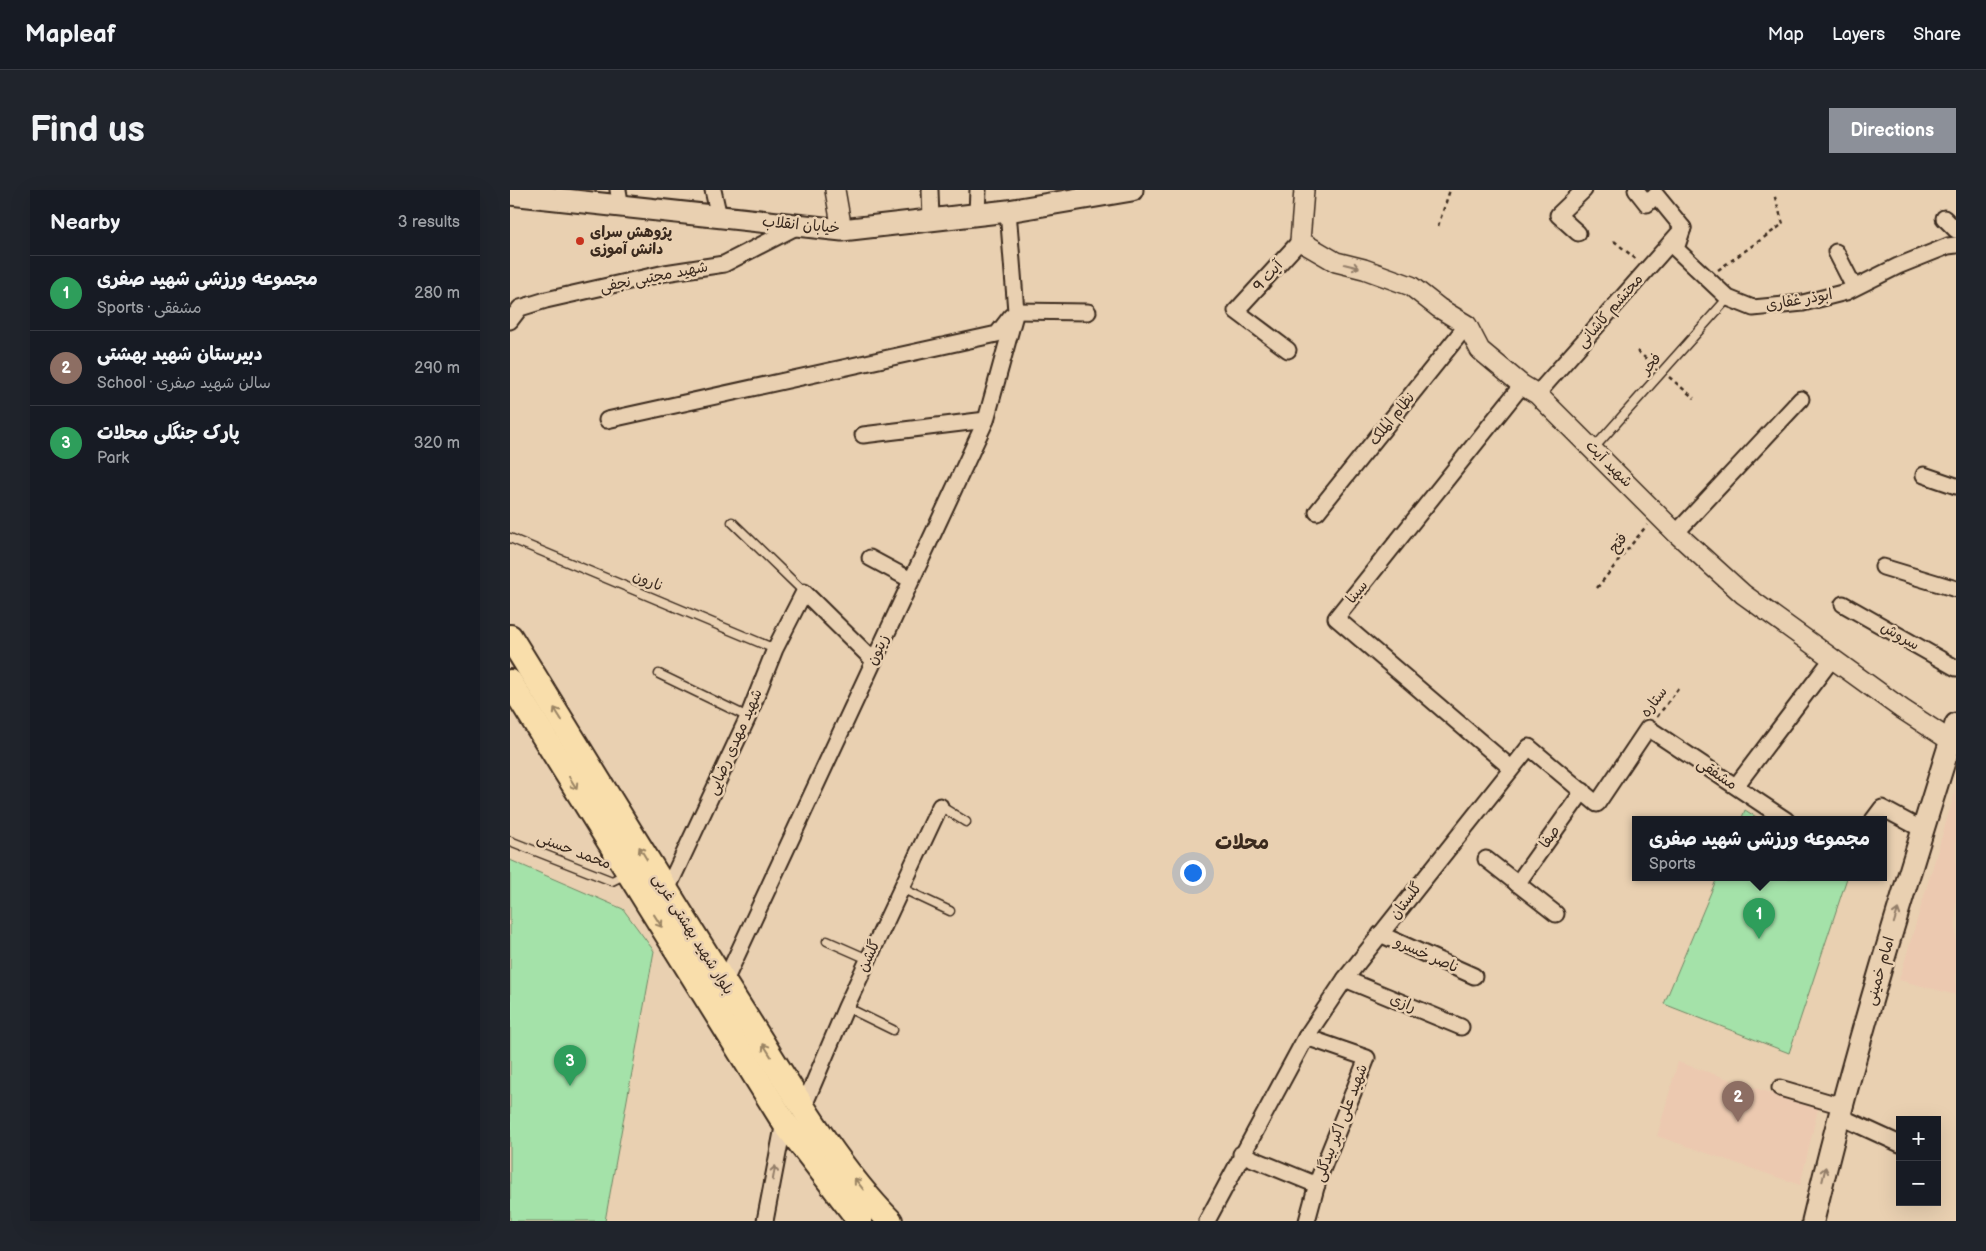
<!DOCTYPE html>
<html lang="en">
<head>
<meta charset="utf-8">
<style>
  :root { --surface:#171b24; --page:#20242c; --text:#f1f3f6; --muted:#9ea1a6; --line:#363941; --accent:#8c9099 }
  body { margin:0; font-family:"Balsamiq Sans","Playpen Sans Arabic",sans-serif; background:var(--page); color:var(--text) }
  .controls { position:absolute; right:15px; bottom:15px; display:grid; overflow:hidden; border-radius:0px; box-shadow:0 5px 20px #0002 }
  .controls button { width:45px; height:45px; display:grid; place-items:center; padding:0; border:0; border-bottom:1px solid var(--line); background:var(--surface); color:var(--text); font:25px sans-serif }
  .you { position:absolute; left:682px; top:682px; width:18px; height:18px; margin:-12px; border:4px solid #fff; border-radius:50%; background:#1a73e8; box-shadow:0 0 0 8px #1a73e833 }
  .badge { display:grid; place-items:center; width:32px; height:32px; border-radius:50%; background:var(--accent); color:#fff; font-size:16px; font-weight:700 }
  .pin { position:absolute; translate:-50% -41px; filter:drop-shadow(0 1px 2px #0008) }
  .pin::after { content:''; position:absolute; top:26px; width:18px; height:15px; background:inherit; clip-path:polygon(0 0,100% 0,50% 100%) }
  .popup { position:absolute; left:1122px; top:626px; width:255px; height:65px; box-sizing:border-box; display:grid; place-content:center; border-radius:0px; background:var(--surface); filter:drop-shadow(0 1px 4px #0005); font-size:16px; white-space:nowrap; color:var(--muted) }
  .popup b { font-size:19px; color:var(--text) }
  .popup::after { content:''; position:absolute; left:50%; top:100%; margin-left:-10px; border:10px solid transparent; border-top-color:var(--surface) }
  .list { margin:0; padding:0; list-style:none }
  h2 { display:flex; justify-content:space-between; align-items:center; height:65px; margin:0; padding:0 20px; font-size:21px }
  h2 small { font-size:16px; font-weight:400; color:var(--muted) }
  .list li { display:grid; grid-template-columns:32px 1fr auto; gap:15px; align-items:center; box-sizing:border-box; height:75px; padding:0 20px; border-top:1px solid var(--line) }
  .list b { display:block; font-size:19px; white-space:nowrap }
  .list p { margin:0; font-size:16px; white-space:nowrap; color:var(--muted) }
  .list em { font-size:16px; font-style:normal; color:var(--muted) }
  .map { position:relative; flex:none; width:1446px; height:1031px; overflow:hidden; border-radius:0px }
  header { display:flex; align-items:center; gap:30px; box-sizing:border-box; height:70px; padding:0 25px; background:var(--surface); border-bottom:1px solid var(--line) }
  header strong { font-size:24px }
  nav { display:flex; gap:28px; margin-inline-start:auto; font-size:18px }
  .intro { display:flex; align-items:center; justify-content:space-between; box-sizing:border-box; height:120px; padding:0 30px }
  h1 { margin:0; font-size:35px }
  .button { padding:12px 22px; border-radius:0px; background:var(--accent); color:#fff; font-size:18px; font-weight:700 }
  main { display:flex; gap:30px; padding:0 30px }
  aside { flex:1; background:var(--surface); border-radius:0px; box-shadow:0 5px 20px #0002 }
  .map>svg:first-child { display:block }
</style>
</head>
<body>
<header>
<strong>Mapleaf</strong>
<nav><a>Map</a><a>Layers</a><a>Share</a></nav>
</header>
<div class="intro"><h1>Find us</h1><a class="button">Directions</a></div>
<main>
<aside>
<h2>Nearby<small>3 results</small></h2>
<ul class="list">
<li><span class="badge" style="background:#2e9e5b">1</span><div><b>مجموعه ورزشی شهید صفری</b><p>Sports · مشفقی</p></div><em>280 m</em></li>
<li><span class="badge" style="background:#8d6e63">2</span><div><b>دبیرستان شهید بهشتی</b><p>School · سالن شهید صفری</p></div><em>290 m</em></li>
<li><span class="badge" style="background:#2e9e5b">3</span><div><b>پارک جنگلی محلات</b><p>Park</p></div><em>320 m</em></li>
</ul>
</aside>
<div class="map">
<svg width="1446" height="1031" viewBox="0 0 1446 1031">
  <rect width="100%" height="100%" fill="#e9d0b1"/>
  <filter id="ink" filterUnits="userSpaceOnUse"><feTurbulence type="fractalNoise" baseFrequency=".02" numOctaves="2"/><feDisplacementMap in="SourceGraphic" scale="10" xChannelSelector="R" yChannelSelector="G"/><feConvolveMatrix kernelMatrix="1 2 1 2 8 2 1 2 1" color-interpolation-filters="sRGB"/></filter>
  <g filter="url(#ink)">
    <g fill="#ecc9b0">
      <path d="M1446 599V805L1389 790Z"/>
      <path d="M1168 872 1308 919 1290 995 1147 946Z"/>
    </g>
    <g fill="#a4e2a9" stroke="#708664">
      <path d="M1235 620 1251 630H1231Z"/>
      <path d="M0 670 113 719 144 761 95 1031H0Z"/>
      <path d="M1207 688H1337L1279 863 1154 814Z"/>
    </g>
    <g fill="none" stroke-linecap="round" stroke-linejoin="round">
      <g stroke="#3b2a1e" stroke-width="11">
        <g id="service">
          <path d="M1084 258 1218 108"/>
          <path d="M222 332 294 402"/>
          <path d="M0 348 265 459"/>
          <path d="M149 484 238 527"/>
          <path d="M430 616 456 632"/>
          <path d="M0 651 102 691 116 684"/>
          <path d="M391 698 440 721"/>
          <path d="M317 751 358 769"/>
          <path d="M336 817 383 840"/>
        </g>
      </g>
      <g stroke="#3b2a1e" stroke-width="19">
        <g id="minor">
          <path d="M108 0 111 17"/>
          <path d="M203 0 209 27"/>
          <path d="M420 0 421 29"/>
          <path d="M1126 0 1137 14 1146 5 1173 38"/>
          <path d="M467 23 468 0"/>
          <path d="M1434 28 1446 40"/>
          <path d="M1173 38 1166 59 1218 108 1243 118 1293 113 1336 102 1388 76 1438 56 1446 55"/>
          <path d="M1068 43 1048 25 1074 0"/>
          <path d="M1326 62 1344 97"/>
          <path d="M506 121 578 122"/>
          <path d="M0 131 10 118 36 110 155 83 214 74 288 36"/>
          <path d="M778 160 726 121 790 51"/>
          <path d="M1027 204 1169 43"/>
          <path d="M97 230 487 144 501 126"/>
          <path d="M353 245 476 230"/>
          <path d="M1414 285 1446 296"/>
          <path d="M807 322 957 135"/>
          <path d="M1166 343 1291 209"/>
          <path d="M360 368 401 390"/>
          <path d="M1373 377 1446 399"/>
          <path d="M1333 414 1446 478"/>
          <path d="M1001 578 826 428 1012 195"/>
          <path d="M1226 596 1322 469"/>
          <path d="M1363 630 1372 618 1413 640"/>
          <path d="M976 669 1046 724"/>
          <path d="M1007 694 1073 601"/>
          <path d="M156 702 238 527 265 459 294 402 363 470"/>
          <path d="M870 744 964 786"/>
          <path d="M835 789 951 837"/>
          <path d="M214 793 476 230 506 121 498 21"/>
          <path d="M796 847 857 868 808 990 797 1031"/>
          <path d="M1270 898 1332 916"/>
          <path d="M293 918 336 817 430 616"/>
          <path d="M1329 926 1390 954"/>
          <path d="M731 964 807 995"/>
          <path d="M255 1031 274 932"/>
          <path d="M697 1031 796 847 835 789 1019 557 1087 614 1138 538 1276 630"/>
        </g>
      </g>
      <g stroke="#3b2a1e" stroke-width="22">
        <g id="tertiary">
          <path d="M325 0 332 40"/>
          <path d="M794 0 790 51 826 72 854 79 901 96 929 118 957 135 970 160 1012 195 1027 204 1166 343 1233 404 1392 519 1441 551"/>
        </g>
      </g>
      <g stroke="#3b2a1e" stroke-width="25">
        <g id="secondary">
          <path d="M0 4 332 40 498 21 622 0"/>
          <path d="M1303 1031C1343 863 1394 699 1446 534"/>
        </g>
      </g>
      <g stroke="#3b2a1e" stroke-width="28">
        <g id="primary">
          <path d="M0 447C78 573 154 699 234 824 278 893 323 973 380 1031"/>
          <path d="M0 492 274 932 350 1031"/>
        </g>
      </g>
      <g stroke="#3b2a1e" stroke-width="2.5" stroke-dasharray="4 4" stroke-linecap="butt">
        <path d="M928 36 940 0"/>
        <path d="M1104 51 1127 70"/>
        <path d="M1208 80 1273 34 1264 4"/>
        <path d="M1127 161 1145 176"/>
        <path d="M1159 187 1184 208"/>
        <path d="M1087 398 1137 335"/>
        <path d="M1147 527 1168 499"/>
      </g>
      <use href="#service" stroke="#e9d0b1" stroke-width="8"/>
      <use href="#minor" stroke="#e9d0b1" stroke-width="15"/>
      <use href="#tertiary" stroke="#e9d0b1" stroke-width="19"/>
      <use href="#secondary" stroke="#e9d0b1" stroke-width="21"/>
      <use href="#primary" stroke="#f9deab" stroke-width="24"/>
    </g>
    <defs><path id="oneway-shaft" d="M-6 0H5M1.5-3L5.5 0L1.5 3" fill="none" stroke-width="1.6" stroke-linecap="round" stroke-linejoin="round" transform="scale(1.25)"/></defs>
    <g stroke="#927d68">
      <use href="#oneway-shaft" transform="translate(842 76) rotate(14)"/>
      <use href="#oneway-shaft" transform="translate(1386 726) rotate(-73)"/>
      <use href="#oneway-shaft" transform="translate(264 983) rotate(-80)"/>
      <use href="#oneway-shaft" transform="translate(1314 984) rotate(-77)"/>
    </g>
    <g stroke="#9a8464">
      <use href="#oneway-shaft" transform="translate(48 524) rotate(-122)"/>
      <use href="#oneway-shaft" transform="translate(63 593) rotate(58)"/>
      <use href="#oneway-shaft" transform="translate(133 663) rotate(-121)"/>
      <use href="#oneway-shaft" transform="translate(148 731) rotate(58)"/>
      <use href="#oneway-shaft" transform="translate(257 860) rotate(-122)"/>
      <use href="#oneway-shaft" transform="translate(349 994) rotate(-128)"/>
    </g>
  </g>
  <circle fill="#c8321e" stroke="#e9d0b1" stroke-width="2" cx="70" cy="51" r="5"/>
  <g text-anchor="middle" dominant-baseline="central" stroke-width="5" stroke-linejoin="round" paint-order="stroke">
    <g font-size="15" fill="#3b2a1e" stroke="#e9d0b1">
      <text transform="translate(291 35) rotate(5)">خیابان انقلاب</text>
      <text transform="translate(758 86) rotate(-48)">آیت 9</text>
      <text transform="translate(144 87) rotate(-11)">شهید مجتبی نجفی</text>
      <text transform="translate(1289 110) rotate(-10)">ابوذر غفاری</text>
      <text transform="translate(1100 121) rotate(-49)">محتشم کاشانی</text>
      <text transform="translate(1141 174) rotate(-48)">فجر</text>
      <text transform="translate(882 229) rotate(-51)">نظام الملک</text>
      <text transform="translate(1099 274) rotate(45)">شهید آیت</text>
      <text transform="translate(1108 353) rotate(-52)">فتح</text>
      <text transform="translate(138 391) rotate(23)">نارون</text>
      <text transform="translate(847 402) rotate(-51)">سینا</text>
      <text transform="translate(1390 446) rotate(30)">سروش</text>
      <text transform="translate(368 460) rotate(-65)">زیتون</text>
      <text transform="translate(1144 512) rotate(-53)">ستاره</text>
      <text transform="translate(225 552) rotate(-66)">شهید مهدی رضایی</text>
      <text transform="translate(1207 584) rotate(34)">مشفقی</text>
      <text transform="translate(1040 647) rotate(-55)">صفا</text>
      <text transform="translate(64 661) rotate(21)">محمد حسنی</text>
      <text transform="translate(896 711) rotate(-52)">گلستان</text>
      <text transform="translate(183 744) rotate(58)">بلوار شهید بهشتی غربی</text>
      <text transform="translate(917 765) rotate(24)">ناصر خسرو</text>
      <text transform="translate(359 766) rotate(-65)">گلشن</text>
      <text transform="translate(1370 781) rotate(-74)">امام خمینی</text>
      <text transform="translate(893 813) rotate(22)">رازی</text>
      <text transform="translate(831 933) rotate(-69)">شهید علی اکبر بیدگلی</text>
    </g>
    <g font-size="15" font-weight="bold" fill="#3b2a1e" stroke="#e9d0b1" text-anchor="start">
      <text x="80" y="42">پژوهش سرای<tspan x="80" dy="17">دانش آموزی</tspan></text>
    </g>
    <g font-size="20" font-weight="bold" fill="#3b2a1e" stroke="#e9d0b1">
      <text x="732" y="653">محلات</text>
    </g>
  </g>
</svg>
<div class="controls">
<button>+</button>
<button>−</button>
</div>
<div class="you"></div>
<div class="pin badge" style="left:1249px;top:749px;background:#2e9e5b">1</div>
<div class="popup"><b>مجموعه ورزشی شهید صفری</b>Sports</div>
<div class="pin badge" style="left:1228px;top:932px;background:#8d6e63">2</div>
<div class="pin badge" style="left:60px;top:896px;background:#2e9e5b">3</div>
</div>
</main>
</body>
</html>
